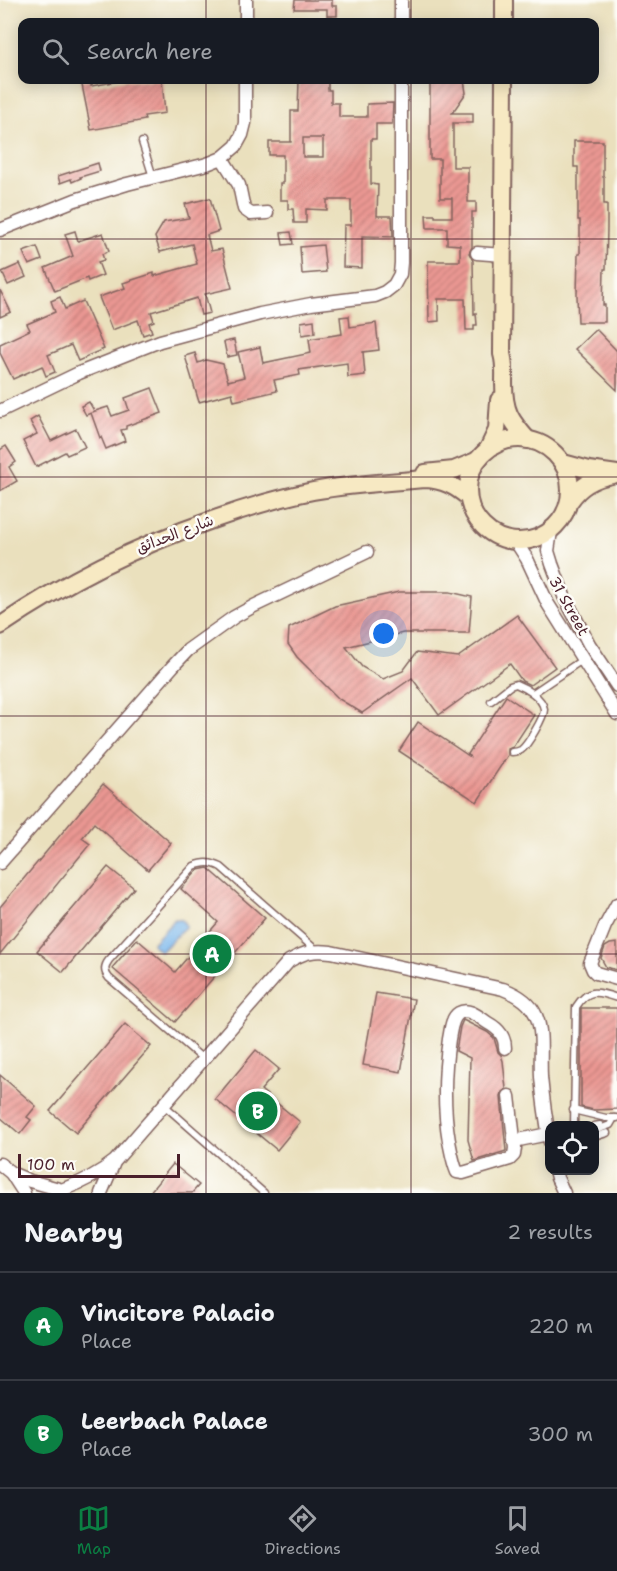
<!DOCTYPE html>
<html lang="en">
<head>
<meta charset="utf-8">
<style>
  :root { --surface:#171b24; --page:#20242c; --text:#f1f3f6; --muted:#9ea1a6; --line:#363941; --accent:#0b8043 }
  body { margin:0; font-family:"Shantell Sans","Playpen Sans Arabic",sans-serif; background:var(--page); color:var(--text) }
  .controls { position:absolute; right:18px; bottom:18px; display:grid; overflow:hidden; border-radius:12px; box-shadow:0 3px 15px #0003 }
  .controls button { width:54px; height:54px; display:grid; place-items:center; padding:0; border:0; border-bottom:2px solid var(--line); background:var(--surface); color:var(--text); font:30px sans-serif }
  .scale { position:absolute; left:18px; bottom:15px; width:162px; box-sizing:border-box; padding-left:6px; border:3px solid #4a1f2b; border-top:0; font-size:16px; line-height:21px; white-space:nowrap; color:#4a1f2b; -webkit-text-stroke:4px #fdfcf7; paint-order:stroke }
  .you { position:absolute; left:384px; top:634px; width:21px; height:21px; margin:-15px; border:4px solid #fff; border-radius:50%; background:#1a73e8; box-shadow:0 0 0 9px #1a73e833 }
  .badge { display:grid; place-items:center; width:39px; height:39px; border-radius:50%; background:var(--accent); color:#fff; font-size:20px; font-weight:700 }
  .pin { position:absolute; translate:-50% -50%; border:3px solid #fff; box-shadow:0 2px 6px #0006 }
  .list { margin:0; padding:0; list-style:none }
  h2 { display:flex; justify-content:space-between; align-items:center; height:78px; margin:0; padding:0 24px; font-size:26px }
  h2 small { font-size:20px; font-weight:400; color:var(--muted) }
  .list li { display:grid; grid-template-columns:39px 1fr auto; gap:18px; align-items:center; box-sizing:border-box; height:108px; padding:0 24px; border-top:2px solid var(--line) }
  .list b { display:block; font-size:22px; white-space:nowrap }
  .list p { margin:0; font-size:20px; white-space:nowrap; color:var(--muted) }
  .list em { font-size:20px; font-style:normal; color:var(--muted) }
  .icon { flex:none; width:33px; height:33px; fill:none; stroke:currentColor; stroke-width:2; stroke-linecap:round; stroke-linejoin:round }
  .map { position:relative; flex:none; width:617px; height:1193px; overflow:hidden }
  .search { position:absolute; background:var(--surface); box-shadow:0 3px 15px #0003; left:18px; right:18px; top:18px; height:66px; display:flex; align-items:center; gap:15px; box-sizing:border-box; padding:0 21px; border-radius:12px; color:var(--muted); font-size:22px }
  .sheet { height:294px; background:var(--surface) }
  nav { display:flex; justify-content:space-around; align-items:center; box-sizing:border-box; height:84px; border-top:2px solid var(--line); background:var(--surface); font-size:16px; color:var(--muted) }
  nav a { display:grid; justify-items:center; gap:3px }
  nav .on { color:var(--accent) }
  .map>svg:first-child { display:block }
</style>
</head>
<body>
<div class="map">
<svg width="617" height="1193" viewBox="0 0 617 1193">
  <defs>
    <pattern id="building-hatch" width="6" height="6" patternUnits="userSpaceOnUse" patternTransform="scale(1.5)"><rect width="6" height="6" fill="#eb9893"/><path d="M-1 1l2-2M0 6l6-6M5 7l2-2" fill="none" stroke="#c07b78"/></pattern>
  </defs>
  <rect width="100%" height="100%" fill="#fdfcf7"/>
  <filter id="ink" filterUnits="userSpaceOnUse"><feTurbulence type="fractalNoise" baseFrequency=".0167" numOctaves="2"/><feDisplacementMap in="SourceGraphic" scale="12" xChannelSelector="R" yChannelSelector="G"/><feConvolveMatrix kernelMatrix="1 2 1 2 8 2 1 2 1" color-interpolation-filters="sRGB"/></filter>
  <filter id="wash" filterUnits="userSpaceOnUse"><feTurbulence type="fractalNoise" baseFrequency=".008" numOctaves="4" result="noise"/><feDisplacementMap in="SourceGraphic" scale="24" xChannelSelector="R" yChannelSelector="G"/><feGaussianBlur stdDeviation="1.35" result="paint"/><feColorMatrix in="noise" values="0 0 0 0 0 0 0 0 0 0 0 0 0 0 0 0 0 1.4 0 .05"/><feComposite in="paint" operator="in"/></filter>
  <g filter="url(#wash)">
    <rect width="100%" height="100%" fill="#eae0bd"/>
    <path fill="#7ab7ec" stroke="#626b8c" stroke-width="1.5" d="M175 919 182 920 186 926 161 952 152 944Z"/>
    <g id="blocks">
      <g fill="url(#building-hatch)" fill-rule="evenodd">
        <path d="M295 0H332V6H337V16H327V9H294Z"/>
        <path d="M81 80H91V86L125 80H162L165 113 144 116 145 120 91 130Z"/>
        <path d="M299 80H328V90H331V103H339V117H367V104L393 103 392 124H376V139H371V184L378 185 377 216H392L393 237 362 236V268L343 267 344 225H351V200H327V210L306 209V223H294L293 209H288V200H280V183H283V155H269V142H291V111H298ZM303 138H323V157H303Z"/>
        <path d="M430 80H464L466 93 452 113H473V123H453V167H468V202H476V212H472V247L469 253 473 261 474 314 476 313 477 325H474V330H466L465 299H438L439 321 429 322 428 261H460V245L447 244V228H427L426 215H435V217H452V198H440V159H430Z"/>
        <path d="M574 141H603V177H604V204H607V228L606 269H604L603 305H605V322H578L577 295 578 254H580V220H578V167H574Z"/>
        <path d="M98 163 100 171 80 177 81 178 72 182 71 179 60 183 58 176Z"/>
        <path d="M210 198 219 231 207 235 211 251 222 249 232 288 205 294 210 313 201 315 197 298 151 312 154 321 149 323 152 332 143 335 138 320 112 330 99 297 125 288 123 283 154 273V276L197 264 192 244 160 252 155 237 164 222 189 218 185 204Z"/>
        <path d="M75 231 78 241 103 233 109 251 102 254 104 260 98 262 103 275 88 281 87 278 55 291 45 268 73 256 65 234Z"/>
        <path d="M291 232 293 244 283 245 281 233Z"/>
        <path d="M323 245 326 272 302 274 300 247Z"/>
        <path d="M37 247 42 260 29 265 23 252Z"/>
        <path d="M20 264 26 277 8 285 2 272Z"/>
        <path d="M0 290 11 312 0 317Z"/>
        <path d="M60 297 65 309 83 301 104 349 87 356V357L78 361 71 345 48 355 55 372 46 376 42 366 13 379 0 353V344L30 330 27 324 55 312 51 301Z"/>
        <path d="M349 316 350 327 376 323 379 350 363 352 365 375 348 377 347 363 299 370 300 375 274 380 277 391 234 401 232 393 199 402 185 356 195 353 198 363 206 360 223 364 228 381 244 377 238 352 260 347 263 363 311 353 309 339 342 334 340 317Z"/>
        <path d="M314 320 315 333 302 335 301 322Z"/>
        <path d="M596 329 617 351V390L575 349Z"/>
        <path d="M234 340 237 355 227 357 224 342Z"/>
        <path d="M152 388 162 413 126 426V429L121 430 125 441 106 449 101 437 100 438 91 413 86 415 81 406 89 402 94 411 92 412 108 407 112 416 129 410 125 398Z"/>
        <path d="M38 416 51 441 76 429 85 447 67 455 65 452 36 467 23 441 37 434 30 421Z"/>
        <path d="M6 446 16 462 9 467 17 481 0 491V450Z"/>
        <path d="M399 592H450L472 597 469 633H403L346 647 362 667 383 679 403 671 417 652 458 657 517 615 555 667 530 685 522 681 510 664 439 715 412 678 362 713 339 699 297 657 288 644 289 628 335 606Z"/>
        <path d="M506 696 534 715 513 747 508 749V755L477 802 399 751 418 722 469 756 468 754Z"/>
        <path d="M103 784 171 843 148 870 94 823 82 838 90 844 0 954V907Z"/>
        <path d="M108 867 134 888 63 972 37 951Z"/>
        <path d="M208 868 265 918 175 1022 112 968 137 939 175 972 218 922 181 889 198 870Z"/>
        <path d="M617 943V970L606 967 601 958 605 947 610 944Z"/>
        <path d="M376 993 414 999 401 1072 363 1065Z"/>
        <path d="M581 1008H617V1109L594 1110 581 1107Z"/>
        <path d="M463 1020 487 1032 494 1038 498 1052 501 1055 503 1061 506 1089 502 1092 501 1097 506 1151 474 1161 468 1140 470 1058 456 1051 460 1027Z"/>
        <path d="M125 1024 151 1046 76 1133 50 1111Z"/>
        <path d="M256 1050 279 1069 261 1090 300 1122 277 1150 215 1099Z"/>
        <path d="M0 1075 36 1106 27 1117 31 1120 20 1134 0 1117Z"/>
        <path d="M173 1164 199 1185 192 1193H149Z"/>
      </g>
    </g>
  </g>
  <g filter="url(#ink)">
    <use href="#blocks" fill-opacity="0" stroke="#82635e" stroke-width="1.5"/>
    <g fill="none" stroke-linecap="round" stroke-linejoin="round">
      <g stroke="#82635e" stroke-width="9">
        <g id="lane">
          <path d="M142 142 153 177"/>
          <path d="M533 693 582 660"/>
          <path d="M491 701 510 686 516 684C526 688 542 697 544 709 545 716 527 746 521 750 517 752 515 752 512 752"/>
          <path d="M203 1059 109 978C104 972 104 966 109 960L194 866C205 862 211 862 221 867L316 950"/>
          <path d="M164 1105 264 1193"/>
          <path d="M573 1110 606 1118H617"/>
          <path d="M574 1126 576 1007C588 988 597 991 617 998"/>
          <path d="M594 1126 600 1125"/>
          <path d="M594 1131 610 1125 614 1118"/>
          <path d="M594 1137 607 1133"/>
        </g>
      </g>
      <g stroke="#82635e" stroke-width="15">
        <g id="street">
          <path d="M246 22V0"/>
          <path d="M401 22V0"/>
          <path d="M222 158 239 185 244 209 251 214 267 213"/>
          <path d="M0 230 75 200 127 184 207 164 222 158 236 146 242 135 245 123V80"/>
          <path d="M477 253 503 255"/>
          <path d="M0 411 79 373 160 341 260 314 311 304 375 296 385 292 394 285 400 274 401 263V80"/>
          <path d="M551 531 548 551 552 564 564 596 589 644 617 686"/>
          <path d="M516 542 527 559 548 604 617 714"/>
          <path d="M0 863 173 666 188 650 234 617 254 606 367 552"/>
          <path d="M617 904 605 926 590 963 593 970 596 973 617 979"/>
          <path d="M505 1048C505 1036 499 1029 488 1023 480 1018 469 1007 459 1013 451 1018 451 1030 449 1039 444 1073 443 1106 449 1141 451 1151 453 1163 457 1172L463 1173 510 1159 514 1155 515 1148 509 1096"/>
          <path d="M514 1141 548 1134"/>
          <path d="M0 1164 11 1173 24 1193"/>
          <path d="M555 1170 557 1178 564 1193"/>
          <path d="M11 1173 30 1181 59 1189"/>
          <path d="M64 1189C83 1182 99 1174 115 1161L289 961C305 952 313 950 331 952L503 989C550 1006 539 1037 541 1077 543 1099 546 1120 550 1142"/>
          <path d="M101 1193 113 1165"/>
        </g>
      </g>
      <g stroke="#82635e" stroke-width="20">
        <g id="secondary">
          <path d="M504 22V0"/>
          <path d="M504 80 502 354C505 364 504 373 504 383 504 411 510 420 528 440"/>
          <circle cx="519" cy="490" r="51"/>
          <path d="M488 449 497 430 499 400"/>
          <path d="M563 463 589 470 617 474"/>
          <path d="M425 473 454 470 476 461"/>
          <path d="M570 501C580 486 594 478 612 475"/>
          <path d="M0 626C66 581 136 546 212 520 245 508 278 498 313 491 350 484 388 482 426 479 443 480 455 486 468 497"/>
        </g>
      </g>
      <use href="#lane" stroke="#fff" stroke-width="6"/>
      <use href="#street" stroke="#fff" stroke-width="12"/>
      <use href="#secondary" stroke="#f7e9c3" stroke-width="16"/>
    </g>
  </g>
  <path fill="none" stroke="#4a1f2b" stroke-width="1.5" stroke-opacity="0.55" d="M206 0V22M411 0V22M206 80V1193M411 80V1193M0 239H617M0 477H617M0 716H617M0 954H617"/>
  <g text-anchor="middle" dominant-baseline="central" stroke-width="5" stroke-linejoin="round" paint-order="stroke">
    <g font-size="15" fill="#4a1f2b" stroke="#fdfcf7">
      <text transform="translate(175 534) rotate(-21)">شارع الحدائق</text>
      <text transform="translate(569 606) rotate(61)">31 Street</text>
    </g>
  </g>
</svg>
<div class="controls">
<button><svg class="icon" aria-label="locate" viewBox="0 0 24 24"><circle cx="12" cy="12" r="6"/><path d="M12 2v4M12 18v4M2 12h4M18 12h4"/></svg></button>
</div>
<div class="scale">100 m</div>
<div class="you"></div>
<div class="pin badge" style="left:212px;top:954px">A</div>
<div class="pin badge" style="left:258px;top:1111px">B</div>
<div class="search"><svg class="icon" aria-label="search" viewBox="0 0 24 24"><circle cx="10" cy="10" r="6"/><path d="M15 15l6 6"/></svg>Search here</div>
</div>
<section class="sheet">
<h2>Nearby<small>2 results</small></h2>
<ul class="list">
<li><span class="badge">A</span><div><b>Vincitore Palacio</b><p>Place</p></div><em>220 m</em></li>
<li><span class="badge">B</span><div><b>Leerbach Palace</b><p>Place</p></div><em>300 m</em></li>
</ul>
</section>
<nav>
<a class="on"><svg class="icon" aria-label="map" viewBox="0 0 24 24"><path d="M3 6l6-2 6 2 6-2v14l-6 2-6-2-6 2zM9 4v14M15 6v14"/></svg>Map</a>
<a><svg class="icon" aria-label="directions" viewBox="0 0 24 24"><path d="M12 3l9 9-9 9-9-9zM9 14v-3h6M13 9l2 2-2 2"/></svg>Directions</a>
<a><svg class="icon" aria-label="saved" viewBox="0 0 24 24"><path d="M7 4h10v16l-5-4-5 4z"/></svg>Saved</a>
</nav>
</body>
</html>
